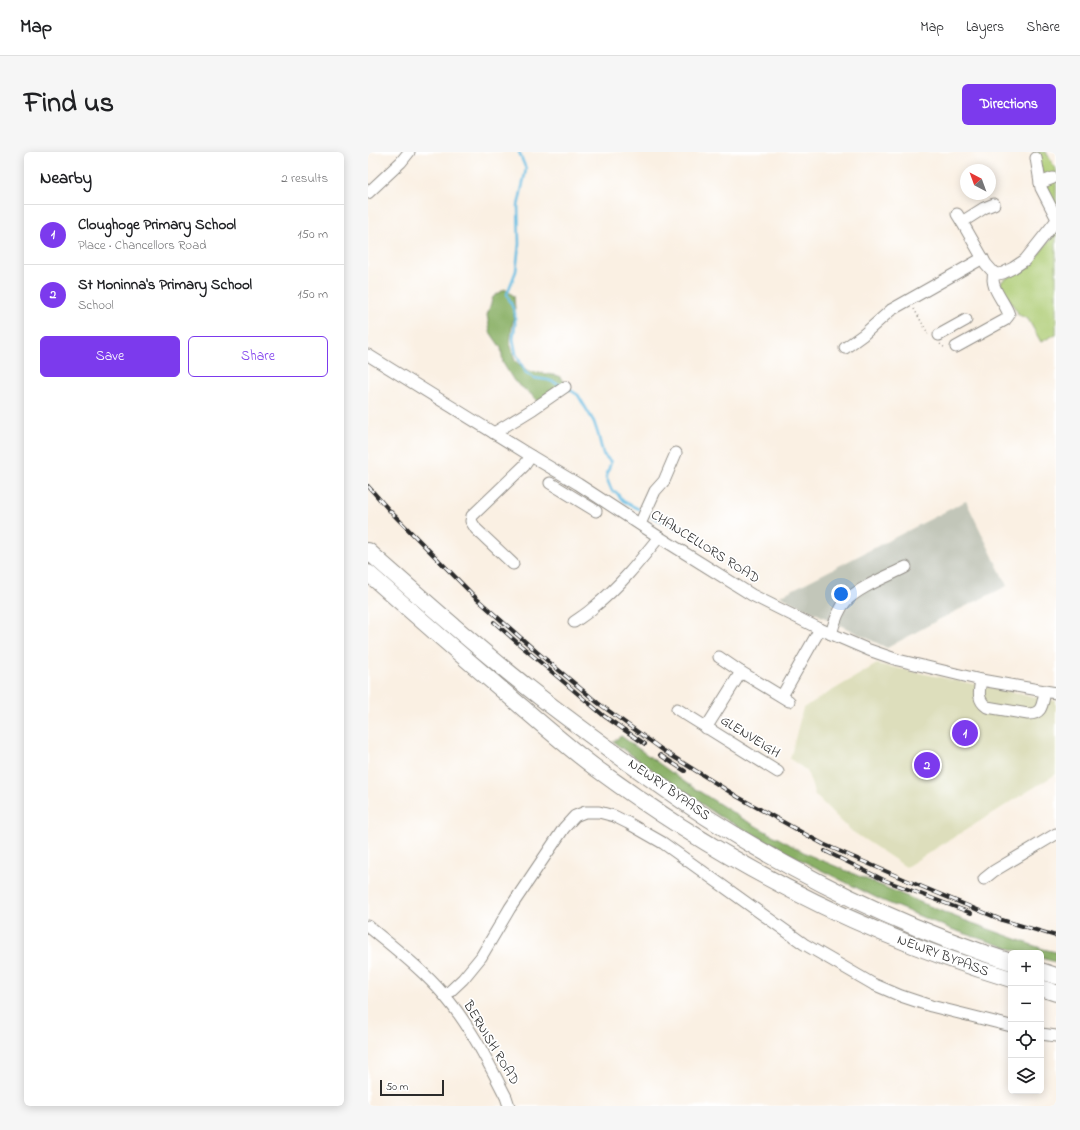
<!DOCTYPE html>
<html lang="en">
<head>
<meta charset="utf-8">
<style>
  :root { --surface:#fff; --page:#f6f6f6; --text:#202124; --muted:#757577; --line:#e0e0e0; --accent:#7c3aed }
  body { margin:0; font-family:"Indie Flower",sans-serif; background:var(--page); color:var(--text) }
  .controls { position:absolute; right:12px; bottom:12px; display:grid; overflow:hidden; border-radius:6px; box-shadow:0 2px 10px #0003 }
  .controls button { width:36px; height:36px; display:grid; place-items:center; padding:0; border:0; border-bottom:1px solid var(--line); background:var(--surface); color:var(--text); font:20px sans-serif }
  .compass { position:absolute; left:592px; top:12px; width:36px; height:36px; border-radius:50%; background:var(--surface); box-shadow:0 2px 10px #0003; rotate:319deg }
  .scale { position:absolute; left:12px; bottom:10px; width:64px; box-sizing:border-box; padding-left:4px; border:2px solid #2b2b2b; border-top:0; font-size:11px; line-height:14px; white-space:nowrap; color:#2b2b2b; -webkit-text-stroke:3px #fff; paint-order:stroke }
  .you { position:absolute; left:473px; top:442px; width:14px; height:14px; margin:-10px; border:3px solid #fff; border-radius:50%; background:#1a73e8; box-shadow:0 0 0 6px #1a73e833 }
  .badge { display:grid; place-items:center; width:26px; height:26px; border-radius:50%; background:var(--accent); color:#fff; font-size:13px; font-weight:700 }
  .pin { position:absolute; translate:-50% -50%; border:2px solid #fff; box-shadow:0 1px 4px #0006 }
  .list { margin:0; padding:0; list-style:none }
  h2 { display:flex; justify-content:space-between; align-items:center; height:52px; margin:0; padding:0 16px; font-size:17px }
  h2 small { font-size:13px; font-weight:400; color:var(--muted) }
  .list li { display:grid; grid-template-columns:26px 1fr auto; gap:12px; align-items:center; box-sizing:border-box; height:60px; padding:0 16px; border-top:1px solid var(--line) }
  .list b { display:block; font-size:15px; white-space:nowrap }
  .list p { margin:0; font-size:13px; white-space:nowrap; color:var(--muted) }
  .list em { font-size:13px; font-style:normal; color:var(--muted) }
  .actions { display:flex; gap:8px; padding:12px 16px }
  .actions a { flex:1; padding:9px 0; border:1px solid var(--accent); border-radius:6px; text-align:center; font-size:14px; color:var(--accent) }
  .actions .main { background:var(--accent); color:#fff }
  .icon { flex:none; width:22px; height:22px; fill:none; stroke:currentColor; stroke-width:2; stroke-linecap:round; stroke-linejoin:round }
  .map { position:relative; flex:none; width:688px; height:954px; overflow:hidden; border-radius:6px }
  header { display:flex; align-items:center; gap:24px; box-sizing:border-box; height:56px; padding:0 20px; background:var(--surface); border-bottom:1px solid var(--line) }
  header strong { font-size:19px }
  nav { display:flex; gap:22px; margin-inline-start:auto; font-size:14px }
  .intro { display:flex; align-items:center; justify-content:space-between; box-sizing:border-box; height:96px; padding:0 24px }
  h1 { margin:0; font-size:28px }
  .button { padding:10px 18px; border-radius:6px; background:var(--accent); color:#fff; font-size:14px; font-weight:700 }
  main { display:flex; gap:24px; padding:0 24px }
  aside { flex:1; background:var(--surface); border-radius:6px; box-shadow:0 2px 10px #0003 }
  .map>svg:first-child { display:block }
</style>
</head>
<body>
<header>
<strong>Map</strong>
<nav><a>Map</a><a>Layers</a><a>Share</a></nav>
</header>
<div class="intro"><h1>Find us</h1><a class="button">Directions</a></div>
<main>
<aside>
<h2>Nearby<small>2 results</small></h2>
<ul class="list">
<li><span class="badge">1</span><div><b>Cloughoge Primary School</b><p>Place · Chancellors Road</p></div><em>150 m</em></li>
<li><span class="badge">2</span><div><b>St Moninna's Primary School</b><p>School</p></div><em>150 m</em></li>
</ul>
<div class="actions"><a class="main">Save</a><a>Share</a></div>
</aside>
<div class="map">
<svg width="688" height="954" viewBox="0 0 688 954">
  <rect width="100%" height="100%" fill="#fff"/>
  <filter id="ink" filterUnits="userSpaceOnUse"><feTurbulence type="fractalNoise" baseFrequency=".025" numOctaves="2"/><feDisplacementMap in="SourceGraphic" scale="8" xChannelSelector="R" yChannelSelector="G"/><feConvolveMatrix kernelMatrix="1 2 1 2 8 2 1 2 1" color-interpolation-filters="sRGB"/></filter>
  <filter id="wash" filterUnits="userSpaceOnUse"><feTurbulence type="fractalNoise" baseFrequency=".012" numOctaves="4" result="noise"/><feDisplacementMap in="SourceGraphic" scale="16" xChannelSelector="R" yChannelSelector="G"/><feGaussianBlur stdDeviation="0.9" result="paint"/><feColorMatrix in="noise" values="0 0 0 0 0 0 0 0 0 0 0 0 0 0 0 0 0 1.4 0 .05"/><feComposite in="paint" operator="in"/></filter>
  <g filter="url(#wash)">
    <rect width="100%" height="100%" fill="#faf0e3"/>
    <path fill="#dddebc" d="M509 512 688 549V622L538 715 482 678 447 643 439 619 422 607 435 556Z"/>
    <path fill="#c2c6b9" d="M598 349 639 434 570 468 519 496 412 444Z"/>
    <g fill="#aecc74" stroke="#6c7c50">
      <path d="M666 0H678L688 18V22L678 24 675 23Z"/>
      <path d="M688 29V52L686 53 678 35 680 32Z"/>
      <path d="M688 80V182L673 190 660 167 649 162 650 161 633 135V131L635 128 655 118 662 113Z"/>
    </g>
    <g fill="#8ab066" stroke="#5a6e48">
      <path d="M137 137 146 144 147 158 144 175 142 191 147 209 160 219 191 224 201 236 174 254 164 243 146 229 135 211 133 196 122 180 119 163 125 145Z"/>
      <path d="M253 584 318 631 375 667 441 703 585 764 675 797 688 800V810L673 806V801H656L583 777 513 748 437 710 351 664 245 590Z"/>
    </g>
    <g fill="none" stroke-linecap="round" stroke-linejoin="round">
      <g stroke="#66bde3" stroke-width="2.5">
        <path d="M151 0 158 17 150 54 151 92 148 119 139 142 147 161V173L145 187 148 202 158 221 166 226 180 228 193 233"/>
        <path d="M199 236 210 243 226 270 230 282 235 302 243 310 238 325 244 339 248 340 255 349 271 357"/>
        <path d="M283 364 308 376"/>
      </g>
    </g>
  </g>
  <g filter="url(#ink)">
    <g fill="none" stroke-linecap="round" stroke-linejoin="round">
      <g stroke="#928e87" stroke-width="13">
        <g id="minor">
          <path d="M668 6 673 36 688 65"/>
          <path d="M672 31 685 26"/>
          <path d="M0 41 33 10 41 0"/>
          <path d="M626 52 616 56 594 70 618 112 626 121 630 122 635 121 645 116 657 108 688 69"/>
          <path d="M589 62 594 70"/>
          <path d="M571 183 598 168"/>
          <path d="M588 195 637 168 641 163C637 149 621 136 626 121"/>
          <path d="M477 196 495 183 523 158 615 106"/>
          <path d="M0 203 163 304 210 332 291 385 384 443 452 477 501 498 530 508 613 528 688 541"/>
          <path d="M126 281 165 257 197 235"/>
          <path d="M182 331 228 359"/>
          <path d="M272 372 287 339 296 329 308 301"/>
          <path d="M145 412 108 377 103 369 104 364 156 314 163 304"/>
          <path d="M206 470C213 465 220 461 226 455 251 435 271 410 291 385"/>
          <path d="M463 482C466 471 470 458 478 449 491 435 521 424 538 415"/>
          <path d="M351 505 373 520 421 549"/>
          <path d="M613 528C611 539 609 548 619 555L660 562C675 562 674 552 677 540"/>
          <path d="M414 544 452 477"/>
          <path d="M309 557 410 620"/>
          <path d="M338 576 373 520"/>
          <path d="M616 727 626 719 688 682"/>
          <path d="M0 774C26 796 54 817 76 843 102 873 120 910 138 945L141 954"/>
          <path d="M77 844 95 827 113 805 142 756 196 676 207 664 217 660H231L246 664 260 671 295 691 436 792 505 832 533 844 563 854 643 874"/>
          <path d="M673 882 688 884"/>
        </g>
      </g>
      <g stroke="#928e87" stroke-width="18">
        <g id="highway">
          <path d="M0 399C52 445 104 492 159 535 188 558 218 580 248 602 279 624 309 646 340 666 434 726 536 776 643 810"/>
          <path d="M0 421C46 462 93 503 140 543 169 568 198 594 229 617 355 710 493 782 643 827"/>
          <path d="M673 819 688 824"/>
          <path d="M673 836 688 841"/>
        </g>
      </g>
      <g stroke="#928e87" stroke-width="1.5" stroke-dasharray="1 3" stroke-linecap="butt">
        <path d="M546 157 561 183"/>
        <path d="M572 192 577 196"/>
      </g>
      <use href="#minor" stroke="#fff" stroke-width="11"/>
      <use href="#highway" stroke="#fff" stroke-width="16"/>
      <g stroke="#2b2b2b" stroke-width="4">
        <g id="rail">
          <path d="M0 334 21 358 109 447 169 500 230 551 296 599 370 645 455 692 545 731 634 768 688 784"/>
          <path d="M126 470 152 493 236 564 277 592"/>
          <path d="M292 603 317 619"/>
          <path d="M457 699 516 728 603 761"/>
        </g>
      </g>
      <use href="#rail" stroke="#fff" stroke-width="2.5" stroke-dasharray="8" stroke-linecap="butt"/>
    </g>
  </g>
  <g text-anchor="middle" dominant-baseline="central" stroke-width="3.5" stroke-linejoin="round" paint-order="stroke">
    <g font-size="14" fill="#2b2b2b" stroke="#fff">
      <text transform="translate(337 395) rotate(32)">CHANCELLORS ROAD</text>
      <text transform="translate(382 585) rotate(32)">GLENVEIGH</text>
      <text transform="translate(301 638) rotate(35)">NEWRY BYPASS</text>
      <text transform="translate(575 804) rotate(20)">NEWRY BYPASS</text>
      <text transform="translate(123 891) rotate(59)">BERNISH ROAD</text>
    </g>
  </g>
</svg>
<div class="controls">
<button>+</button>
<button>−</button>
<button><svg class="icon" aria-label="locate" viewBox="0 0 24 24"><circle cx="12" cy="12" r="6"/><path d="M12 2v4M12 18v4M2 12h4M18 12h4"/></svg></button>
<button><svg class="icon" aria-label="layers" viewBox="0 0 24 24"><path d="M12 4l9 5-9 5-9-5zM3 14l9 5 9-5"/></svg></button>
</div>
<svg class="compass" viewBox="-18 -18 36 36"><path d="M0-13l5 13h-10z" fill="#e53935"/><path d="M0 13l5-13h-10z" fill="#757577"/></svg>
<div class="scale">50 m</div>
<div class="you"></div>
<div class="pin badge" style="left:597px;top:581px">1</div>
<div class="pin badge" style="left:559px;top:613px">2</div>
</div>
</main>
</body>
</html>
